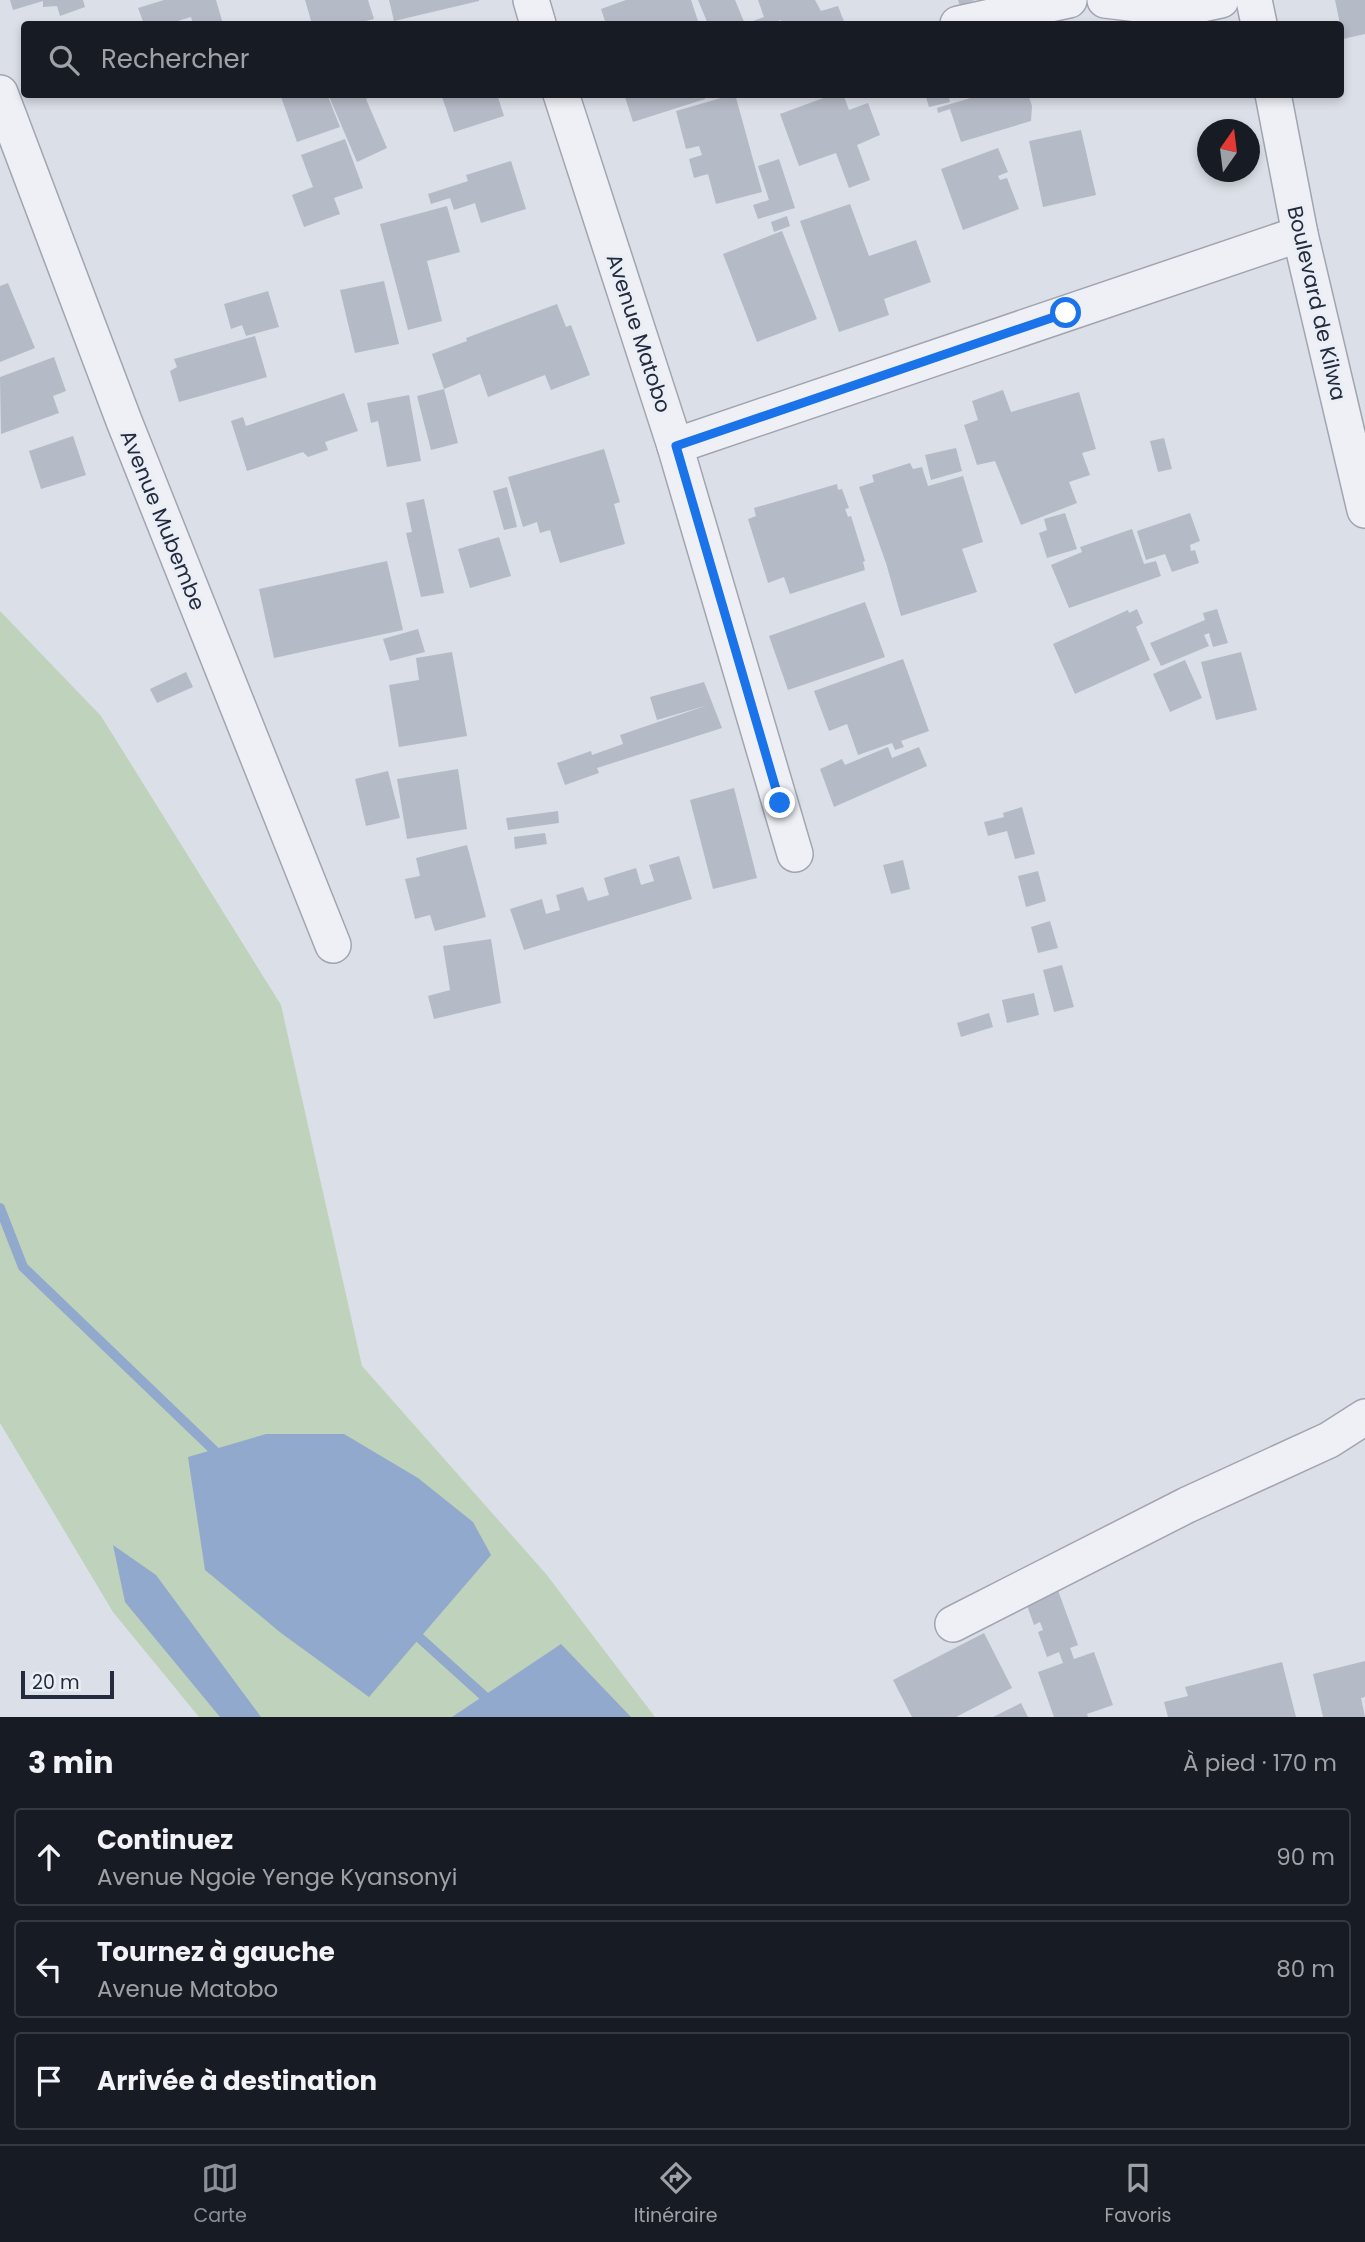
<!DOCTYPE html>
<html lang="fr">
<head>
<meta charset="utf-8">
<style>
  :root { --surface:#171b24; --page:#20242c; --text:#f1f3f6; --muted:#9ea1a6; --line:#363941; --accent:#8c9099 }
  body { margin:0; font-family:Poppins,sans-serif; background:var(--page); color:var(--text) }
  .compass { position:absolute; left:1197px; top:119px; width:63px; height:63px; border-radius:50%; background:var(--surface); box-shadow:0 4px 10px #0003; rotate:14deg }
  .scale { position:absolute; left:21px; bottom:18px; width:93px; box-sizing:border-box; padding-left:7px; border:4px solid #242b3f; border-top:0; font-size:19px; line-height:24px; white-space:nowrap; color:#242b3f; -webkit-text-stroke:5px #eaeef5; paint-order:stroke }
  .stop { position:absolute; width:21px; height:21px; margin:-16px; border:5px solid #1a73e8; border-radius:50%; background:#fff }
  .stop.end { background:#1a73e8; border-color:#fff; box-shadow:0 2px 7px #0008 }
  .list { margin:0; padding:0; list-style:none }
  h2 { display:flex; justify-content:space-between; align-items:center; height:91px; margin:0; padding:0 28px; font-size:30px }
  h2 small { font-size:23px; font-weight:400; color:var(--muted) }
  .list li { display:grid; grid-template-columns:46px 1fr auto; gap:21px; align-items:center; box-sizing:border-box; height:98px; margin:0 14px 14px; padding:0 14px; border:2px solid var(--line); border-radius:7px }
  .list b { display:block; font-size:26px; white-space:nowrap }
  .list p { margin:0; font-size:23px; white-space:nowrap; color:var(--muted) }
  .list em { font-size:23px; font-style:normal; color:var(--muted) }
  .icon { flex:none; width:38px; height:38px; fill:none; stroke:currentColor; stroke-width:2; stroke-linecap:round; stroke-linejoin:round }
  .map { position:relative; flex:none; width:1365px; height:1717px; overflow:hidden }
  .search { position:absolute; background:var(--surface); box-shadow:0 4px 10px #0003; left:21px; right:21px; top:21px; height:77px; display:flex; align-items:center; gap:18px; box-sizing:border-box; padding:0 24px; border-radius:7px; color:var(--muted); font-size:26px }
  .sheet { height:427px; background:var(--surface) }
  nav { display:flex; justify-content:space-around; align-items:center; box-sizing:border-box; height:98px; border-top:2px solid var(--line); background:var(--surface); font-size:19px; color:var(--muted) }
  nav a { display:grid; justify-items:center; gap:4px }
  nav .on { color:var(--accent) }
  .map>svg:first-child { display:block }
</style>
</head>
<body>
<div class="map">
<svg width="1365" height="1717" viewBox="0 0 1365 1717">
  <rect width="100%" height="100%" fill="#dbdfe7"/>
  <path fill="#bfd2bb" d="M0 611 101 716 281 1005 362 1366 546 1574 655 1717H199L113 1612 0 1423Z"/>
  <g fill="#91a9cc">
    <path d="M266 1434H344L418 1478 473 1522 491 1555 369 1697 281 1633 205 1570 188 1457Z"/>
    <path d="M113 1545 156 1575 261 1717H220L125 1602Z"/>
    <path d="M561 1644 631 1717H452Z"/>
  </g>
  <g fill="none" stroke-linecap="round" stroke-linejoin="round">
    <g stroke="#91a9cc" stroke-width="10">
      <path d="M0 1208 23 1267 222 1458"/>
      <path d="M412 1631 484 1696 501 1717"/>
    </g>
  </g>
  <g fill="#b5bac7">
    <path d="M10 0H83L85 7 60 16 57 6 43 7V1L13 10Z"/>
    <path d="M164 0H216L223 24H193L191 17 171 23 172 24H144L138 8Z"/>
    <path d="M305 0H368L374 19 353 24H312Z"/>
    <path d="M389 0H479V1L394 21Z"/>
    <path d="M626 0H691L699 24H606L601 9Z"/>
    <path d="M698 0H735L745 24 764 17 758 0H815L821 11 838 6 845 24H782L781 20 775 22 776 24H708Z"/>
    <path d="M958 0H975L960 6Z"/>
    <path d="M1335 0H1365V34L1343 39Z"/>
    <path d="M280 94H327L340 127 297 142Z"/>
    <path d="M328 94H375L366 99 387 148 357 162Z"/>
    <path d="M441 94H497L504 116 454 132Z"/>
    <path d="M624 94H704L705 99 633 122Z"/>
    <path d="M735 94 762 192 716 204 708 174 694 178 689 159 702 155 699 146 686 149 676 111Z"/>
    <path d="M834 94H843L849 110 868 103 880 135 857 145 870 180 849 188 836 153 799 166 780 114Z"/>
    <path d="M925 94H948L950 102 929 107Z"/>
    <path d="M984 94H1028L1032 106 1031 121 961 142 950 109 938 113 937 108Z"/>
    <path d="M1081 130 1096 195 1043 207 1029 141Z"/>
    <path d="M345 139 363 188 334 198 340 214 304 227 292 195 313 187 301 155Z"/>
    <path d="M998 148 1008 172 998 176 1000 180 1007 178 1019 209 963 230 941 169Z"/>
    <path d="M779 159 795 208 758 219 753 205 769 200 758 166Z"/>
    <path d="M511 161 526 209 481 223 475 203 454 210 450 198 431 204 428 194 468 181 466 175Z"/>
    <path d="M850 204 869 256 916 240 931 282 884 299 889 315 839 332 800 221Z"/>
    <path d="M447 206 460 252 427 261 442 321 408 330 380 224Z"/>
    <path d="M787 216 790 226 774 232 771 222Z"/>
    <path d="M782 231 817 319 757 342 723 254Z"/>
    <path d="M384 281 399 344 355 353 340 290Z"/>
    <path d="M8 283 35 348 0 362V286Z"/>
    <path d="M268 291 279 327 246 336 242 325 231 329 224 304Z"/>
    <path d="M557 304 566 327 571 325 590 375 551 390 545 375 488 397 480 374 444 389 458 443 431 450 417 396 444 389 432 354 467 341 466 338Z"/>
    <path d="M255 336 267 377 179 402 170 371 177 367 174 359Z"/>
    <path d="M54 357 66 391 53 396 59 413 1 434 0 377Z"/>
    <path d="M1003 390 1011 412 1079 392 1096 449 1082 453 1090 475 1069 482 1077 503 1021 525 995 461 977 465 964 425 978 420 972 401Z"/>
    <path d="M344 393 358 431 325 442 328 450 308 457 303 452 247 471 231 421 243 417 246 426Z"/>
    <path d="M409 395 421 461 387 467 378 421 371 423 367 403Z"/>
    <path d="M73 436 86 475 41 489 29 451Z"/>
    <path d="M1164 438 1172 469 1158 472 1150 441Z"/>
    <path d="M956 448 962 471 931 480 925 455Z"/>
    <path d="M604 449 620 502 614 504 625 544 560 563 550 530 540 533 537 522 523 527 508 477Z"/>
    <path d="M910 463 913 469 922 467 928 486 963 476 983 542 962 549 977 592 901 616 886 563 859 487 874 482 872 475Z"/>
    <path d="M837 484 838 490 842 489 849 508 845 509 848 517 851 516 865 561 863 562 865 570 790 594 784 577 768 583 748 519 756 516 754 508Z"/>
    <path d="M507 487 517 527 504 530 493 491Z"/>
    <path d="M424 499 444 593 421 597 406 533 412 532 406 503Z"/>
    <path d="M1065 513 1077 549 1047 558 1039 533 1047 530 1044 519Z"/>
    <path d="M1190 513 1200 541 1190 545 1191 551 1195 550 1199 563 1172 572 1165 554 1146 560 1137 531Z"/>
    <path d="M1132 529 1144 564 1156 561 1161 576 1069 608 1051 565 1082 552 1080 547Z"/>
    <path d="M499 537 511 576 470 588 458 549Z"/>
    <path d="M387 561 403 630 274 658 259 589Z"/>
    <path d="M865 602 885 657 788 690 769 636Z"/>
    <path d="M1137 609 1143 623 1136 627 1150 660 1075 694 1053 644 1128 610 1129 613Z"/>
    <path d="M1217 609 1228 643 1213 647 1209 633 1204 635 1209 646 1161 666 1150 643 1205 620 1203 613Z"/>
    <path d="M418 629 425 652 390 661 383 639Z"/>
    <path d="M452 652 467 736 399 747 389 685 419 680 416 658Z"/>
    <path d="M1241 652 1257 710 1216 720 1201 662Z"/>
    <path d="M903 659 929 731 901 741 904 747 895 750 892 743 858 755 847 724 829 731 814 691Z"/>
    <path d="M1185 660 1202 698 1170 712 1153 674Z"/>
    <path d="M186 672 193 687 157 703 150 689Z"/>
    <path d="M704 682 722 728 597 768 599 773 565 785 557 763 591 751 592 755 623 744 620 735 708 705 657 720 650 697Z"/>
    <path d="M888 747 892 758 919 747 927 766 834 807 820 769 842 759 845 765Z"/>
    <path d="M458 769 467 829 407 839 397 779Z"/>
    <path d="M388 771 400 818 366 826 355 779Z"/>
    <path d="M734 788 757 878 713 889 690 800Z"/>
    <path d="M1022 807 1035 854 1015 859 1007 831 988 836 984 822 1004 817 1003 813Z"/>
    <path d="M558 811 559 823 508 830 506 818Z"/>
    <path d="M545 833 547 844 515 849 514 837Z"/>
    <path d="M467 845 486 917 435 931 430 915 415 919 405 879 420 876 416 858Z"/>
    <path d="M679 856 692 899 524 950 510 909 542 899 546 914 560 910 556 895 583 887 588 901 609 895 604 878 636 868 641 885 654 881 649 865Z"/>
    <path d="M903 860 910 889 891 894 883 865Z"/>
    <path d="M1038 871 1046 901 1026 907 1018 876Z"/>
    <path d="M1050 921 1058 948 1038 953 1031 927Z"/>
    <path d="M491 939 501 1003 434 1019 428 996 450 990 443 946Z"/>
    <path d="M1062 965 1074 1007 1054 1012 1043 970Z"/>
    <path d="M1034 993 1039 1015 1007 1023 1002 1000Z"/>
    <path d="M989 1013 993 1027 961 1037 957 1023Z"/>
    <path d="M1056 1585 1078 1645 1070 1648 1074 1659 1094 1652 1113 1705 1087 1714 1088 1717H1054L1038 1672 1063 1663 1059 1652 1047 1657 1038 1632 1043 1630 1040 1622 1034 1625 1024 1597Z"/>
    <path d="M984 1633 1012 1688 956 1717H912L893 1680Z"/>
    <path d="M1365 1661V1697L1361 1698 1365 1717H1323L1313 1674Z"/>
    <path d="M1282 1662 1296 1717H1168L1164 1702 1188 1696 1185 1687Z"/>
    <path d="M1021 1703 1028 1717H993Z"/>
  </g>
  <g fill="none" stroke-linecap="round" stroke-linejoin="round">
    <g stroke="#a0a5b1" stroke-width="38">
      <g id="minor">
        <path d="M531 0 538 24"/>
        <path d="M1105 0 1180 9 1221 0"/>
        <path d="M1254 0 1259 24"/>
        <path d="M958 24 1069 0"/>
        <path d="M0 93 124 421 333 945"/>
        <path d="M561 94 675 446 795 854"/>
        <path d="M1273 94 1300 234 1365 510"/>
        <path d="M675 446 1300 234"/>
        <path d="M953 1624 1187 1505 1329 1440 1365 1417"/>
      </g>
    </g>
    <use href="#minor" stroke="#eef0f5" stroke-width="35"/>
  </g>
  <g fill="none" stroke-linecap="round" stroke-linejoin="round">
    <path stroke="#1a73e8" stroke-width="9" d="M780 803 676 446 1066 313"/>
  </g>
  <g text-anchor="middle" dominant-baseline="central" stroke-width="6" stroke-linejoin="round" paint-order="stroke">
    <g font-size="21" fill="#242b3f" stroke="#eaeef5">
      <text transform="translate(1317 303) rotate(77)">Boulevard de Kilwa</text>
      <text transform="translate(639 333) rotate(72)">Avenue Matobo</text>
      <text transform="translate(163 520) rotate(68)">Avenue Mubembe</text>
    </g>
  </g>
</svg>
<svg class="compass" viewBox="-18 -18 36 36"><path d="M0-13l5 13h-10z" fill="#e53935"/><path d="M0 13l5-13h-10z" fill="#9ea1a6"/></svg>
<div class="scale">20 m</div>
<div class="stop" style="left:1066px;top:313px"></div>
<div class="stop end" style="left:780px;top:803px"></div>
<div class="search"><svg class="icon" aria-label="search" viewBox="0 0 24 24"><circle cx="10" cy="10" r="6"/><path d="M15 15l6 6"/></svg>Rechercher</div>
</div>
<section class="sheet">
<h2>3 min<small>À pied · 170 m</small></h2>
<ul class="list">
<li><svg class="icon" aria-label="ahead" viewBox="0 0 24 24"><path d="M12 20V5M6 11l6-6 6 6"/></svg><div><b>Continuez</b><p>Avenue Ngoie Yenge Kyansonyi</p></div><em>90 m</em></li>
<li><svg class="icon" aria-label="left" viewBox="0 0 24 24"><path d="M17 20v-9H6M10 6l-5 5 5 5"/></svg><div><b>Tournez à gauche</b><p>Avenue Matobo</p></div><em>80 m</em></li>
<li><svg class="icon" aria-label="arrive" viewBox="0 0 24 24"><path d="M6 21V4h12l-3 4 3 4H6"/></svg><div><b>Arrivée à destination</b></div></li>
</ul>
</section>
<nav>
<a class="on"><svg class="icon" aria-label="map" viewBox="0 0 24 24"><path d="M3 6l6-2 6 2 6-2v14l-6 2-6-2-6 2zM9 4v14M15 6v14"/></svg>Carte</a>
<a><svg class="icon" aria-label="directions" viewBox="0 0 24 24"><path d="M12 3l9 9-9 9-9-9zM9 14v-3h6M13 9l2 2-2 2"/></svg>Itinéraire</a>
<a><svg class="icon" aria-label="saved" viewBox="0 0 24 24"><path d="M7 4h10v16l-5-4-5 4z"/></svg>Favoris</a>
</nav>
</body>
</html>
